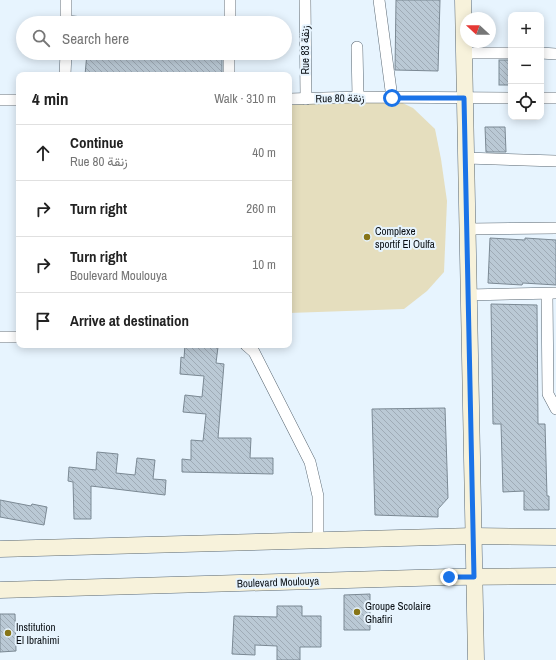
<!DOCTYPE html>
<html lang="en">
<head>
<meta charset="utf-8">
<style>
  :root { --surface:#fff; --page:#f6f6f6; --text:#222; --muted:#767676; --line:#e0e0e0 }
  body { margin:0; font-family:"Archivo Narrow",Vazirmatn,sans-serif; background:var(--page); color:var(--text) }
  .controls { position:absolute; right:12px; top:12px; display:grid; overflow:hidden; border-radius:8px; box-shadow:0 2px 10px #0003 }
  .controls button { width:36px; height:36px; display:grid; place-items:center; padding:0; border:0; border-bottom:1px solid var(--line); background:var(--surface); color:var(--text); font:20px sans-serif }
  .compass { position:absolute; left:460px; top:12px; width:36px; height:36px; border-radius:50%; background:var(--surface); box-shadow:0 2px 10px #0003; rotate:291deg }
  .stop { position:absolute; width:12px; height:12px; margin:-9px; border:3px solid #1a73e8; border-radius:50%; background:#fff }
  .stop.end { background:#1a73e8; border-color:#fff; box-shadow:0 1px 4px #0008 }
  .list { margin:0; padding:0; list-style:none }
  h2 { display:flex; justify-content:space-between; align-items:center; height:52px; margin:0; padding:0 16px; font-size:17px }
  h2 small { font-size:13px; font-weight:400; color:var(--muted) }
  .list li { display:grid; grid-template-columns:26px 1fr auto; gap:12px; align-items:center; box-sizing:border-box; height:56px; padding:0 16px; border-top:1px solid var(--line) }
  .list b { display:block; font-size:15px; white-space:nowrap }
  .list p { margin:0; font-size:13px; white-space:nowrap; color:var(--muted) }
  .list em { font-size:13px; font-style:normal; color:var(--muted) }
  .icon { flex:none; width:22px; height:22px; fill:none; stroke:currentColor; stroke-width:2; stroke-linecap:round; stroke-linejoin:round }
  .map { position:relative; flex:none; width:556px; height:660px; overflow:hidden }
  .search { position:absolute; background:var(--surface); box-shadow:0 2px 10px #0003; left:16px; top:16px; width:276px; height:44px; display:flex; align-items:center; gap:10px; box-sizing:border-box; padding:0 14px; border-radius:22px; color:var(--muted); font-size:15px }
  .panel { position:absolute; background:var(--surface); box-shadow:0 2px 10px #0003; left:16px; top:72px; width:276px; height:276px; border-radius:8px }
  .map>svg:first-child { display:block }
</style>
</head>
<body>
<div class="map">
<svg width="556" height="660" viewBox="0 0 556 660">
  <defs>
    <pattern id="building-back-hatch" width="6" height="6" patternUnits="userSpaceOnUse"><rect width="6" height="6" fill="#bac9d5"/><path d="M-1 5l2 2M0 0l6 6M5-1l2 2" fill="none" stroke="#9fabb6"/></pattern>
  </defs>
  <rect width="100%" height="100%" fill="#e7f4fe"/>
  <path fill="#e5debe" d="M392 98 413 108 435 129 441 159 447 201 444 272 427 291 404 309 289 313V101Z"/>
  <g fill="url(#building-back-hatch)" stroke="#7b8994">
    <path d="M396 0H440L438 71 395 70Z"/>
    <path d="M87 53H222V75H85Z"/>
    <rect x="499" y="60" width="12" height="25"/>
    <path d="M485 127H505L506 152H486Z"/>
    <path d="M490 238 525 240V238L556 240V285L523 283 522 285 488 283Z"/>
    <path d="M491 304 537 305 538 424H545L547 496H549V510H524V491L503 492 501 424H493Z"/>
    <path d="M185 345 218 347 216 363 224 364 218 438H251L250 458H273V474L182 472V459L191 460V440L203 441 206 414 183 412 185 395 202 397 204 376 180 374 181 357 184 358Z"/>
    <path d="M445 408 448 498 438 509V517L375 515 372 409Z"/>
    <path d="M97 452 118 454 116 473 135 475 137 458 155 460 153 479 166 480 165 495 91 486V519H74L73 482 68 481 69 467 96 470Z"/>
    <path d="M0 500 31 506 32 504 47 507 44 525 0 517Z"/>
    <path d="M370 594V630H344V595Z"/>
    <path d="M277 606H302V616H321V647H300V660H277V646L255 645V655L232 654 234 616 277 617Z"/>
    <path d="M0 614H15L16 651 0 652Z"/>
  </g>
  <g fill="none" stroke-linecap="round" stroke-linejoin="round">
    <g stroke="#5b6974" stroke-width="12">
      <g id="street">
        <path d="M66 0V23"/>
        <path d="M305 0 306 99"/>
        <path d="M379 0 392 98"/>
        <path d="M66 21 88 23"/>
        <path d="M230 23V0"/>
        <path d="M357 47 358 97"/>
        <path d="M464 53H511"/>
        <path d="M541 53 556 54"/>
        <path d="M65 75 66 53"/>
        <path d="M229 75V53"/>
        <path d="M541 98H556"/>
        <path d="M289 99 358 97 511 98"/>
        <path d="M0 100H19"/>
        <path d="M466 158 556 161"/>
        <path d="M467 229 556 228"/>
        <path d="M547 294 548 394 556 409"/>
        <path d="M468 295 556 293"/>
        <path d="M0 337H19"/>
        <path d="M246 345 254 352 310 462 318 496V540"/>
      </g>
    </g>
    <g stroke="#5b6974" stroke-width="17">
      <g id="secondary">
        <path d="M463 0 476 660"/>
        <path d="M0 549 473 536 556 537"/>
        <path d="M0 590 449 577 556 576"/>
      </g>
    </g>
    <use href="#street" stroke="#fff" stroke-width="11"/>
    <use href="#secondary" stroke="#f7f2db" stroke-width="16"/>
  </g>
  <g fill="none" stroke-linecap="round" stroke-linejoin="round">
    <path stroke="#1a73e8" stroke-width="5" d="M392 98H464L474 577H449"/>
  </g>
  <g fill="#877518" stroke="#e7f4fe" stroke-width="1.5">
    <circle cx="367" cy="237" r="4"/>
    <circle cx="357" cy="612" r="4"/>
    <circle cx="8" cy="633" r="4"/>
  </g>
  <g text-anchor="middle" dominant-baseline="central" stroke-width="4" stroke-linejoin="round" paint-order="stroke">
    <g font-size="11" fill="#0a0f14" stroke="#e7f4fe">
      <text transform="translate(305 50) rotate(-90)">Rue 83 زنقة</text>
      <text transform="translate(340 98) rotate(-1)">Rue 80 زنقة</text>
      <text transform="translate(278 582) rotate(-2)">Boulevard Moulouya</text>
    </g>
    <g font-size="11" fill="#0a0f14" stroke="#e7f4fe" text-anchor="start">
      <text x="375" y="231">Complexe<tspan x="375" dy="13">sportif El Oulfa</tspan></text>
      <text x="365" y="606">Groupe Scolaire<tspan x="365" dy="13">Ghafiri</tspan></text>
      <text x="16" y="627">Institution<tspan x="16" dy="13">El Ibrahimi</tspan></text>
    </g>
  </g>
</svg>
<div class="controls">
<button>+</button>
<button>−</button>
<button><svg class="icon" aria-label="locate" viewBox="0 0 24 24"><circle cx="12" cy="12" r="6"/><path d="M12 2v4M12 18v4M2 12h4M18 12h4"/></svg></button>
</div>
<svg class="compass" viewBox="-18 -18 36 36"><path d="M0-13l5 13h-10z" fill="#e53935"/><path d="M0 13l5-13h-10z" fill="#767676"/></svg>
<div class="stop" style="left:392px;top:98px"></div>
<div class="stop end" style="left:449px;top:577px"></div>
<div class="search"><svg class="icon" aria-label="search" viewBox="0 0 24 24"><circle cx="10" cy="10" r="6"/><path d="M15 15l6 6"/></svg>Search here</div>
<section class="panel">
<h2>4 min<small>Walk · 310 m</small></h2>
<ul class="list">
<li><svg class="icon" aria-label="ahead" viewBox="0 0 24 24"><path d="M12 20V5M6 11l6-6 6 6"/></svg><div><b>Continue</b><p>Rue 80 زنقة</p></div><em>40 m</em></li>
<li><svg class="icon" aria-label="right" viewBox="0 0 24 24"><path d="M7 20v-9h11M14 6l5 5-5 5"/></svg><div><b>Turn right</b></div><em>260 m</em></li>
<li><svg class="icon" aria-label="right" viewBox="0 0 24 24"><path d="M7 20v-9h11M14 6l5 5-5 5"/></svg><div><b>Turn right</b><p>Boulevard Moulouya</p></div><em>10 m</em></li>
<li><svg class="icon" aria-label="arrive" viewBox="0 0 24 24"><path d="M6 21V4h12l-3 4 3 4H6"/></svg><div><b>Arrive at destination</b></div></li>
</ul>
</section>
</div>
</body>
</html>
